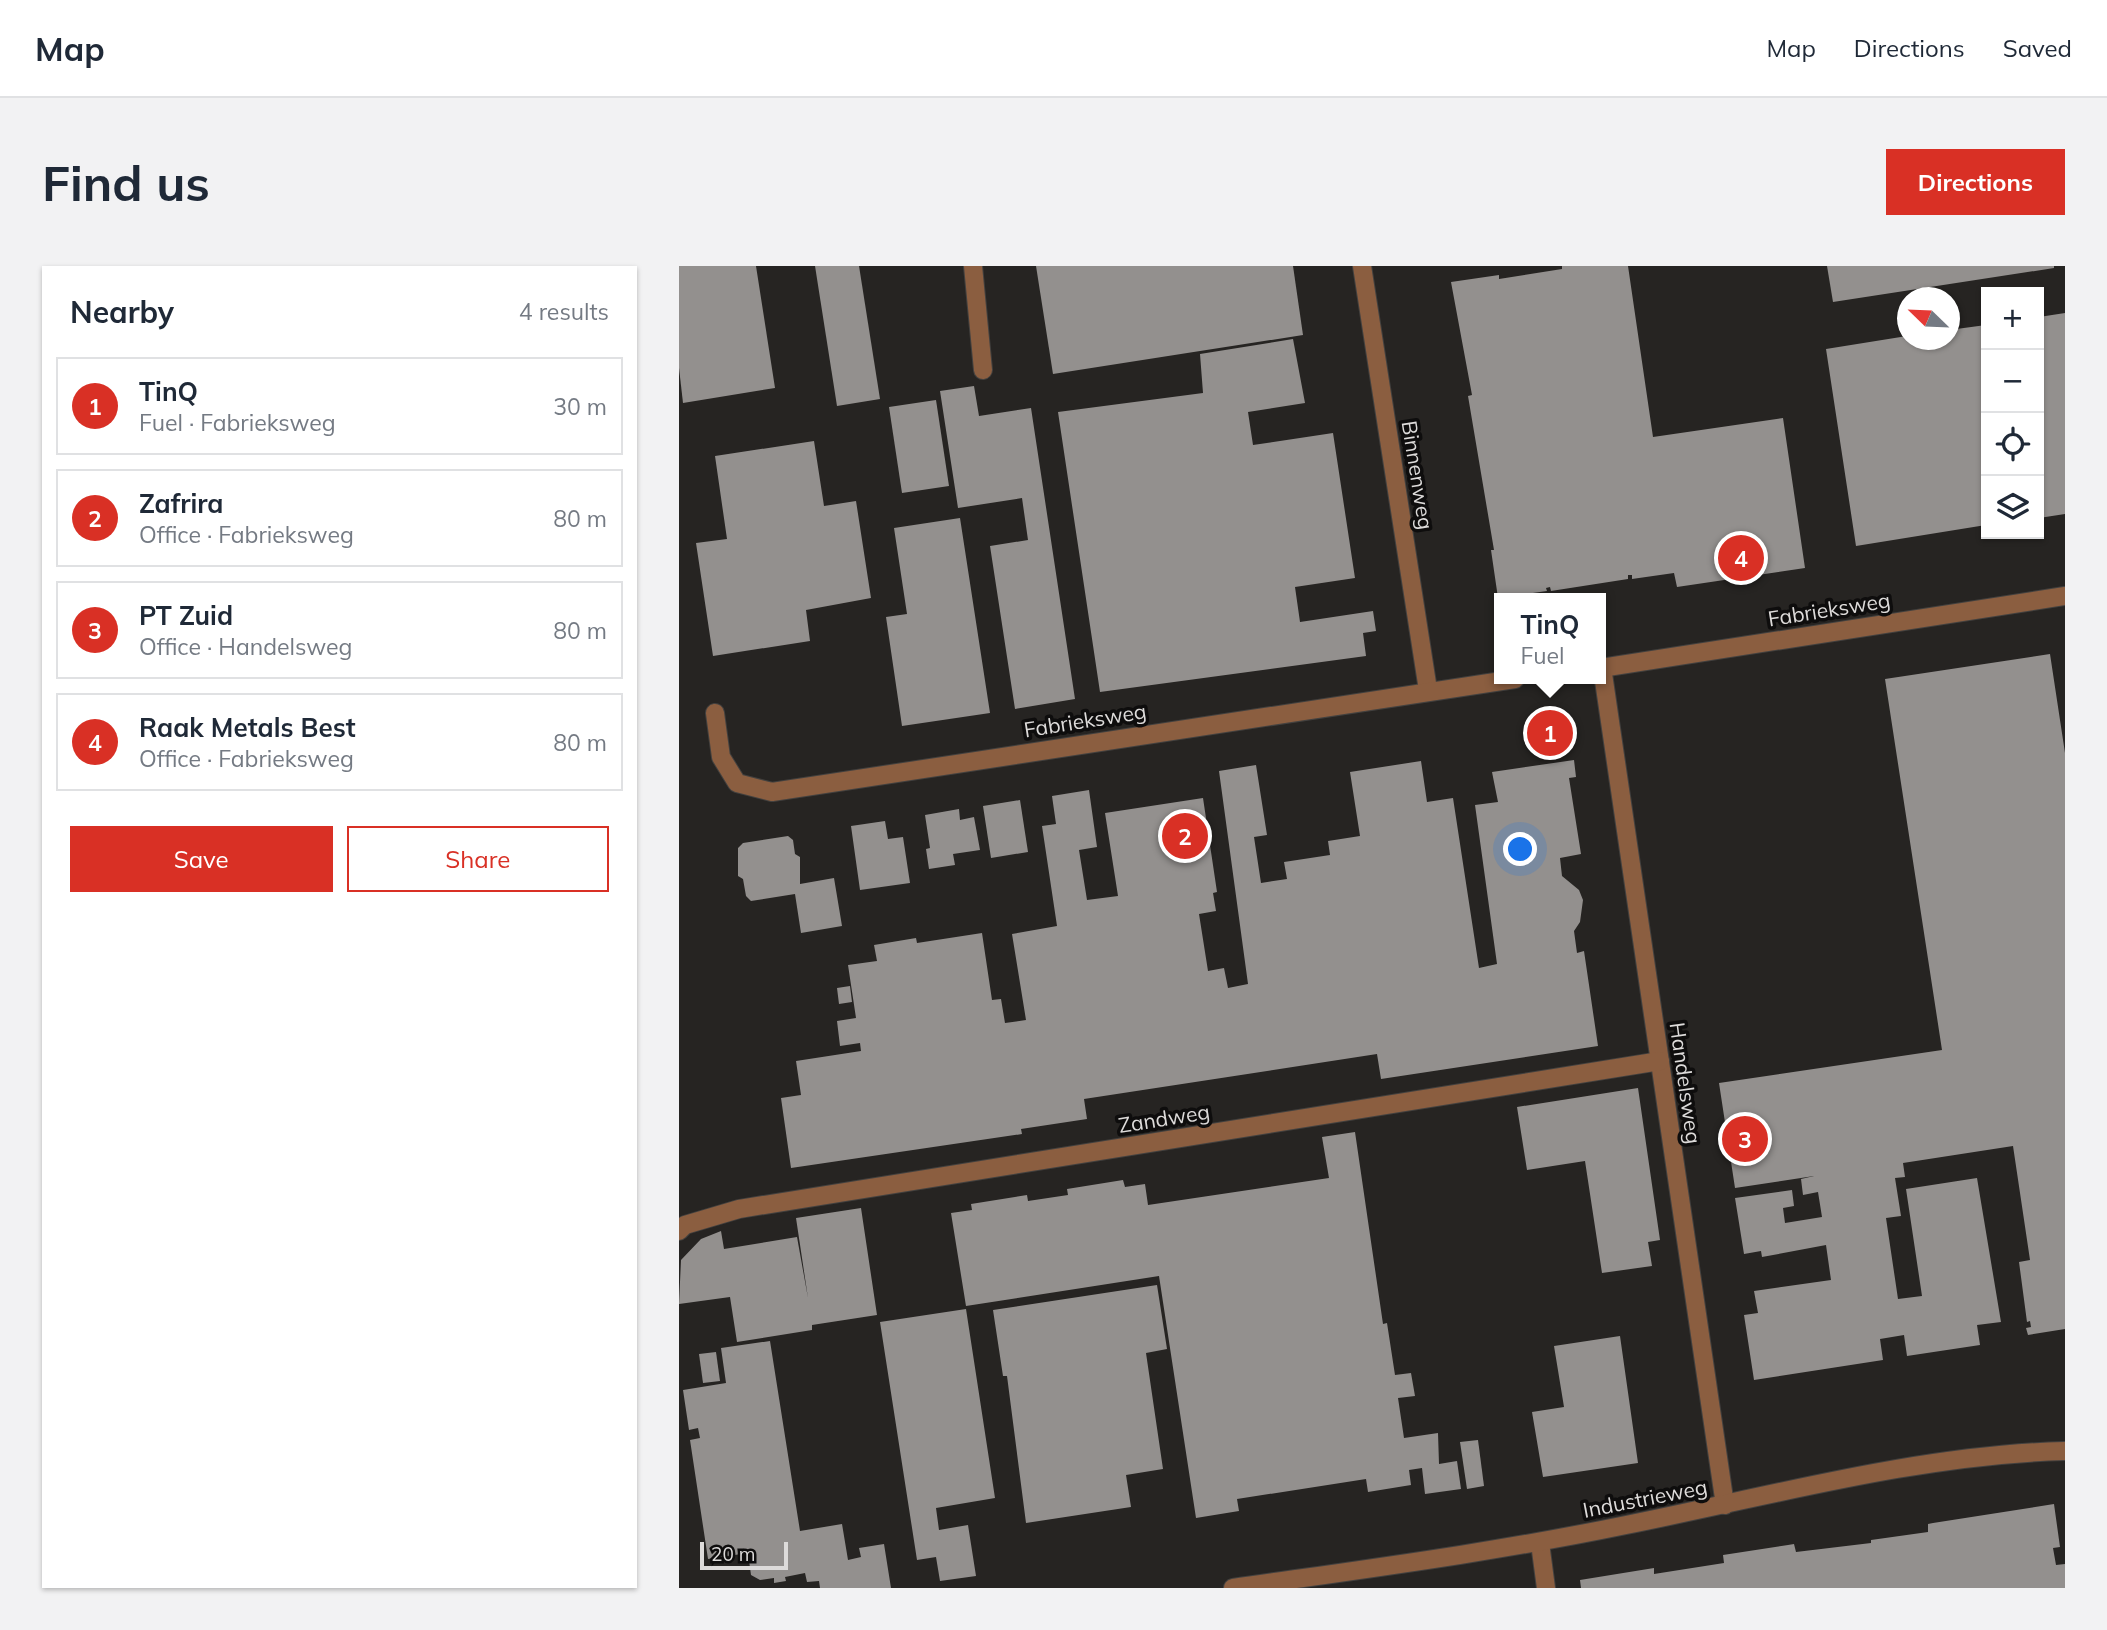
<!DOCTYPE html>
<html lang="en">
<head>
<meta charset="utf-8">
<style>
  :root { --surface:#fff; --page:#f2f2f3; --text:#1f2937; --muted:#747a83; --line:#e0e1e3; --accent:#d93025 }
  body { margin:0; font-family:Mulish,sans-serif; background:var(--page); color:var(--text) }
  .controls { position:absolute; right:21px; top:21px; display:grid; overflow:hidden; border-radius:0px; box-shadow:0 2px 5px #0004 }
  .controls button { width:63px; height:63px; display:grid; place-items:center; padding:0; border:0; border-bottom:2px solid var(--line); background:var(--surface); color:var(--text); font:35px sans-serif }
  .compass { position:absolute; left:1218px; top:21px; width:63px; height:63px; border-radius:50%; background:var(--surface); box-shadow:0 2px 5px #0004; rotate:293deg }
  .scale { position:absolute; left:21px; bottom:18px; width:88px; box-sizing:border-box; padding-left:7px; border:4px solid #dddbda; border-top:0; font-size:19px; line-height:24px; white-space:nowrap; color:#dddbda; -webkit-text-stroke:5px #0e0d0d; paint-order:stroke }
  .you { position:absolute; left:842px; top:584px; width:24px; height:24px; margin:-18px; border:5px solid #fff; border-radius:50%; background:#1a73e8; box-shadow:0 0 0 10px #1a73e833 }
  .badge { display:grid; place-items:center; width:46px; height:46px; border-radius:50%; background:var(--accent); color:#fff; font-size:23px; font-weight:700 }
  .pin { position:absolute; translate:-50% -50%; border:4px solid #fff; box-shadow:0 2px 7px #0006 }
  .popup { position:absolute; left:815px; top:327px; width:112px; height:91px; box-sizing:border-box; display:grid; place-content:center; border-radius:0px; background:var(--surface); filter:drop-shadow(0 2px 5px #0005); font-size:23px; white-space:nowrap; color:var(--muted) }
  .popup b { font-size:26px; color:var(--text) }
  .popup::after { content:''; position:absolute; left:50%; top:100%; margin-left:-14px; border:14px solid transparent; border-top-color:var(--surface) }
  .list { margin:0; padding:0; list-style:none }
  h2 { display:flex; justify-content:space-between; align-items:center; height:91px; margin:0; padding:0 28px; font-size:30px }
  h2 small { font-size:23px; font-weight:400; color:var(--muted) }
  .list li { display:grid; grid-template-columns:46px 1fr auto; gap:21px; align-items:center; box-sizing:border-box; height:98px; margin:0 14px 14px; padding:0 14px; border:2px solid var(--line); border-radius:0px }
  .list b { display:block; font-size:26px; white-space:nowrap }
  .list p { margin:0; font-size:23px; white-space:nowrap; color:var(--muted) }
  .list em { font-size:23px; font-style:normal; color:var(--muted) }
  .actions { display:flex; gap:14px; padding:21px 28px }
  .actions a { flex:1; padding:16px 0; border:2px solid var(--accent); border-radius:0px; text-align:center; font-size:24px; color:var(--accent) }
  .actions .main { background:var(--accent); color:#fff }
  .icon { flex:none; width:38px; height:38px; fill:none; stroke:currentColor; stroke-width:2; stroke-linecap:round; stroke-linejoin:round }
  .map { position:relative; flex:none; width:1386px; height:1322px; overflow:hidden; border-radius:0px }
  header { display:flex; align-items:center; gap:42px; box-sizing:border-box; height:98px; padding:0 35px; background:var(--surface); border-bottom:2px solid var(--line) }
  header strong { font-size:33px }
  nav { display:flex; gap:38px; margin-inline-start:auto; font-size:24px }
  .intro { display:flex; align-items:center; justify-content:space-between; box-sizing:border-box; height:168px; padding:0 42px }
  h1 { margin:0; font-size:49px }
  .button { padding:18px 32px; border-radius:0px; background:var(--accent); color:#fff; font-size:24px; font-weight:700 }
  main { display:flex; gap:42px; padding:0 42px }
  aside { flex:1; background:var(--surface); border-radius:0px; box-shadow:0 2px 5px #0004 }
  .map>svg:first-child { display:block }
</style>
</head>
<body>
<header>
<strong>Map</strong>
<nav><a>Map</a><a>Directions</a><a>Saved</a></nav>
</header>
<div class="intro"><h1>Find us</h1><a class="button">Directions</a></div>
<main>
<aside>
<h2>Nearby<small>4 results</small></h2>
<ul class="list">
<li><span class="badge">1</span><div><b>TinQ</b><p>Fuel · Fabrieksweg</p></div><em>30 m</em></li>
<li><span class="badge">2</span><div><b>Zafrira</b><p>Office · Fabrieksweg</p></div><em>80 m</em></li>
<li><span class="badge">3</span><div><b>PT Zuid</b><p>Office · Handelsweg</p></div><em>80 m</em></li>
<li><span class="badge">4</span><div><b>Raak Metals Best</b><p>Office · Fabrieksweg</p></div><em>80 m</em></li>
</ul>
<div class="actions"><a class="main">Save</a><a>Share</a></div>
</aside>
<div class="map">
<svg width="1386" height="1322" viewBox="0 0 1386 1322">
  <rect width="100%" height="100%" fill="#262422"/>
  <g fill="#93908e">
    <path d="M0 0H77L96 122 4 137 0 102Z"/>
    <path d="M136 0H180L201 133 158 140Z"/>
    <path d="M357 0H614L624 69 374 108Z"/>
    <path d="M883 0H949L974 171 1104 152 1126 302 998 321 995 307 953 313V309H949V313L872 325 871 321 867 322 868 325 819 332 812 284H815L789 130 793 129 772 16 820 9V13L883 3Z"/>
    <path d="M1148 0H1375V2L1154 36Z"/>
    <path d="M1386 47V248L1360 252V51Z"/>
    <path d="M1307 59V259L1177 280 1147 83 1228 70V74H1270V64Z"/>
    <path d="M614 73 626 137 569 146 574 179 654 167 676 312 616 321 621 356 694 345 697 365 684 367 687 390 421 426 379 146 524 127 521 88Z"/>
    <path d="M295 120 300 150 352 142 396 433 336 443 311 280 349 274 343 232 279 242 261 125Z"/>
    <path d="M257 134 270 220 223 227 210 141Z"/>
    <path d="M135 175 145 240 177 235 192 332 127 344 131 375 34 390 17 277 48 273 36 190Z"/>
    <path d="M281 252 311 447 223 460 207 351 228 348 215 262Z"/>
    <path d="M1371 388 1386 487V1063L1349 1069 1347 1062 1352 1061 1351 1055 1348 1056 1340 996 1351 994 1334 880 1224 897 1226 911 1216 912 1222 950 1207 952 1219 1033 1243 1030 1227 923 1298 912 1322 1056 1298 1059 1301 1079 1228 1090 1225 1069 1201 1073 1204 1094 1075 1114 1065 1049 1079 1047 1075 1025 1152 1014 1147 979 1083 991 1082 985 1065 988 1056 932 1113 924 1115 940 1104 942 1106 957 1143 951 1139 926 1124 929 1122 913 1135 910 1056 922 1040 817 1263 784 1206 413Z"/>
    <path d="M885 448 889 479 851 484 847 454Z"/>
    <path d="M895 494 897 511 890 512 902 588 881 592 883 610 900 624 904 634 901 656 895 665 898 687 905 685 919 780 702 813 698 788 405 833 408 853 342 863 343 868 112 902 102 832 122 829 117 795 182 785 181 777 161 780 158 755 177 752 169 699 198 695 195 679 237 672 238 677 303 667 313 734 322 733 326 757 347 754 333 668 378 660 363 560 377 558 373 530 410 524 418 581 400 584 408 634 439 630 426 547 524 532 538 626 534 627 537 645 520 648 529 705 545 702 549 722 569 718 540 505 577 499 588 569 575 571 582 617 608 613 605 596 651 589 649 575 681 570 671 506 742 495 748 536 774 532 800 702 818 698 796 539 819 536 813 506Z"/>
    <path d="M341 534 349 586 312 592 304 540Z"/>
    <path d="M280 543 281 554 295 551 301 584 274 588 276 599 250 603 247 583 251 582 246 549Z"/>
    <path d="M206 555 209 573 224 571 231 617 181 624 172 560Z"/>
    <path d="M109 570 114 574 116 588 121 591V618L155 612 163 660 122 667 116 628 72 635 67 630 64 613 59 610V582L64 577Z"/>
    <path d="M171 720 173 736 160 738 158 722Z"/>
    <path d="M959 822 981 974 969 976 973 1000 923 1007 906 895 848 904 838 841Z"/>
    <path d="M676 866 704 1058 708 1057 716 1109 732 1107 736 1130 719 1132 725 1172 759 1167 760 1198 778 1195 782 1223 746 1228 743 1202 730 1204 732 1219 689 1226 687 1213 558 1233 560 1245 517 1252 480 1010 287 1040 272 947 293 944 292 938 348 929 349 935 389 929 388 923 444 914 446 921 466 918 469 939 650 912 643 871Z"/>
    <path d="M182 942 198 1049 133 1059V1064L58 1076 51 1031 0 1038 2 994 22 973 42 965 45 983 118 971 129 1032 117 952Z"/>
    <path d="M478 1019 488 1083 467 1087 484 1203 447 1209 452 1241 347 1257 328 1110H324L314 1044Z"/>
    <path d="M287 1043 316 1232 257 1242 260 1264 289 1259 297 1310 261 1315 257 1291 238 1294 201 1056Z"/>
    <path d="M941 1070 959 1197 864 1211 853 1146 885 1141 875 1080Z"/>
    <path d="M91 1075 121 1265 163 1258 169 1294 182 1291 180 1282 205 1278 212 1322H141L140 1315 128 1316 126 1307 106 1311 107 1315 95 1317V1312L81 1314 72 1309 69 1287 29 1293 11 1174 21 1172 19 1162 10 1164 4 1124 47 1117 42 1082Z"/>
    <path d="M37 1086 41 1115 24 1117 20 1088Z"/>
    <path d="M799 1174 805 1220 788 1223 781 1176Z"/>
    <path d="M1375 1238 1381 1281 1374 1282 1377 1299 1386 1298V1322H902L901 1314 975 1302V1308L1045 1297 1044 1289 1109 1279 1115 1278 1117 1286 1192 1277V1274L1249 1266V1258L1254 1257Z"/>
  </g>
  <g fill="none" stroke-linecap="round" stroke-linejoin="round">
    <g stroke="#43413f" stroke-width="20">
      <g id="minor">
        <path d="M294 0 304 104"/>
        <path d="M683 0 749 424"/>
        <path d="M923 401 1046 1239"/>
        <path d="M922 402 1386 330"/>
        <path d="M36 447 42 491 58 517 93 526 836 413"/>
        <path d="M0 965 6 959 60 943 981 795"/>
        <path d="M861 1277 867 1322"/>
        <path d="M554 1322C686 1303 817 1286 947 1259 1092 1230 1238 1189 1386 1185"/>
      </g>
    </g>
    <use href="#minor" stroke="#8b5e40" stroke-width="18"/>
  </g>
  <g text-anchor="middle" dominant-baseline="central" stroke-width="7" stroke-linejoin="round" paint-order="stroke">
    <g font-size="21" fill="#dddbda" stroke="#0e0d0d">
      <text transform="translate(739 209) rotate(81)">Binnenweg</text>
      <text transform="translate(1150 343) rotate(-9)">Fabrieksweg</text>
      <text transform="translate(406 454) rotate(-9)">Fabrieksweg</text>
      <text transform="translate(1007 817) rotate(82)">Handelsweg</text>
      <text transform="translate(485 852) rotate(-9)">Zandweg</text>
      <text transform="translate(966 1232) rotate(-11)">Industrieweg</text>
    </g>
  </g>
</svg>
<div class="controls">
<button>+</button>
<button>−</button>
<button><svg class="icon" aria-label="locate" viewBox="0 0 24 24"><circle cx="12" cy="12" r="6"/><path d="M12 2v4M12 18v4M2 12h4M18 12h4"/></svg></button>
<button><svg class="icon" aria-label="layers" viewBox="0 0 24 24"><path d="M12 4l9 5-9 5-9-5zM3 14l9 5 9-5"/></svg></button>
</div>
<svg class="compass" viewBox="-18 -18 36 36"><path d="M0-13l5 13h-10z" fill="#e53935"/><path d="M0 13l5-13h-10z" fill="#747a83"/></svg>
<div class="scale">20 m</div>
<div class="you"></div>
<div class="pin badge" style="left:871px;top:467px">1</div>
<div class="popup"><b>TinQ</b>Fuel</div>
<div class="pin badge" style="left:506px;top:570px">2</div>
<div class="pin badge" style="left:1066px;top:873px">3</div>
<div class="pin badge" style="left:1062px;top:292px">4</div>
</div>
</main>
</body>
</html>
